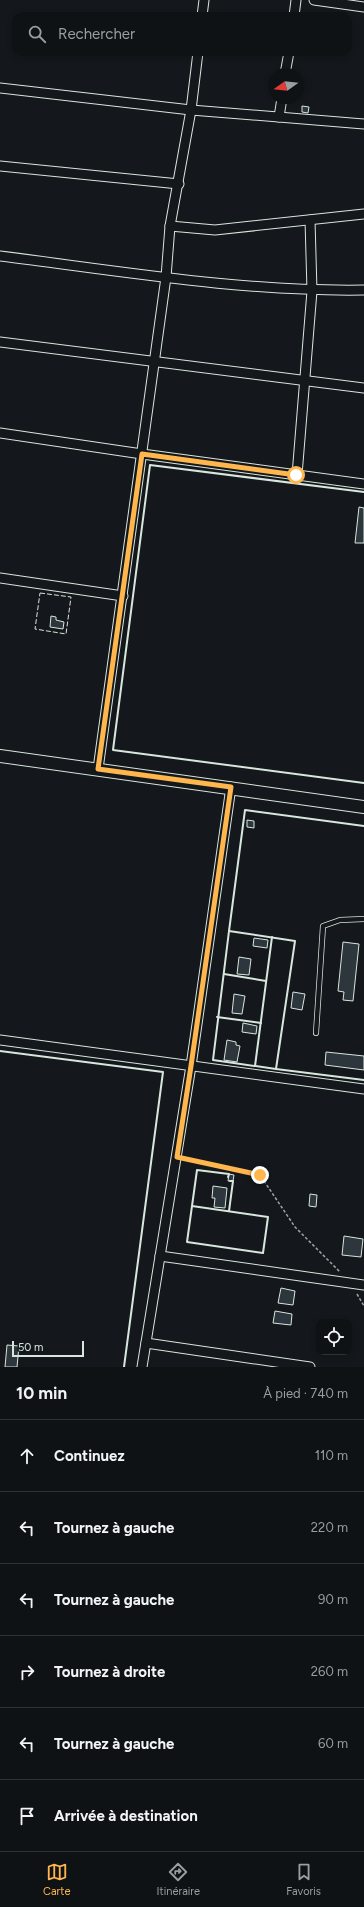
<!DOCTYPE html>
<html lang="fr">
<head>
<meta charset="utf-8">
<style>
  :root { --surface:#0f1215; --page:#181b1e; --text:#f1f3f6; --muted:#9b9ea0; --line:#2f3234; --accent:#ffb74d }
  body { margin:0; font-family:Figtree,sans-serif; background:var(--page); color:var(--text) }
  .controls { position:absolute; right:12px; bottom:12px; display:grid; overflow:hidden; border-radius:8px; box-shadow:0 2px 6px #0003 }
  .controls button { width:36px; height:36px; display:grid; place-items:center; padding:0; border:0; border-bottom:1px solid var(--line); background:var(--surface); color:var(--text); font:20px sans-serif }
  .compass { position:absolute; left:268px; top:68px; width:36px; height:36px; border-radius:50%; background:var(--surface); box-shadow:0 2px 6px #0003; rotate:255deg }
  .scale { position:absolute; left:12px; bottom:10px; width:72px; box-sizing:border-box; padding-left:4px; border:2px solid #d8e6dc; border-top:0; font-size:11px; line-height:14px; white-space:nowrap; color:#d8e6dc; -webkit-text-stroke:3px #14181c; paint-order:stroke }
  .stop { position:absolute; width:12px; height:12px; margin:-9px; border:3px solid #ffb74d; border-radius:50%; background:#fff }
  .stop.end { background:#ffb74d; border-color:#fff; box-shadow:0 1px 4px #0008 }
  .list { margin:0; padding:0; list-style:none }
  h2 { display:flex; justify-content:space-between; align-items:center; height:52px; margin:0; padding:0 16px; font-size:17px }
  h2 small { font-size:13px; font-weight:400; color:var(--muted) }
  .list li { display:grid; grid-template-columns:26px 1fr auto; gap:12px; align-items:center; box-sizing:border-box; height:72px; padding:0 16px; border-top:1px solid var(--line) }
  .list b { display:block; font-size:15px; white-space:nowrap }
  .list em { font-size:13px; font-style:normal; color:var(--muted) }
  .icon { flex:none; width:22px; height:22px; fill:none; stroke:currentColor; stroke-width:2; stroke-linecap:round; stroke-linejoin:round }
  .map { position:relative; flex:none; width:364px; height:1367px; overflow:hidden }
  .search { position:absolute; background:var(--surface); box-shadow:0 2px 6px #0003; left:12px; right:12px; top:12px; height:44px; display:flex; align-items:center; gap:10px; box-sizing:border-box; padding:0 14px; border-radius:12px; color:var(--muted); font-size:15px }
  .sheet { height:484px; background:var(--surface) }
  nav { display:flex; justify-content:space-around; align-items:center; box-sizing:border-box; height:56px; border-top:1px solid var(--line); background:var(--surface); font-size:11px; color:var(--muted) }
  nav a { display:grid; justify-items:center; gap:2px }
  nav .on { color:var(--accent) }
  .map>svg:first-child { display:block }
</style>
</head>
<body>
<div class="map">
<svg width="364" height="1367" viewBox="0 0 364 1367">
  <rect width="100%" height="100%" fill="#14181c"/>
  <g fill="#2c363c" stroke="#d8e6dc">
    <path d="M302 106 309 107 308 113 302 112Z"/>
    <path d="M359 507 364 508V543H355Z"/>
    <path d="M51 616 56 617V620L64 622 63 629 50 627Z"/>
    <path d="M247 820 254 821V828L247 827Z"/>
    <path d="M254 938 268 940 267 948 253 946Z"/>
    <path d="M343 942 359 944 353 1001 343 1000 344 992 338 991Z"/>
    <path d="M239 957 251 959 249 975 237 974Z"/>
    <path d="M293 992 305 994 302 1010 291 1008Z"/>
    <path d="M234 994 245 996 242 1014 232 1013Z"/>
    <path d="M243 1023 257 1026 256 1034 242 1032Z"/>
    <path d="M227 1040 236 1042V1045L240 1046 237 1062 224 1060Z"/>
    <path d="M326 1052 364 1056V1070L325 1065Z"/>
    <path d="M229 1174 234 1175 233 1181H228Z"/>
    <path d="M213 1186 227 1188 225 1208 214 1207 215 1198H212Z"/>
    <path d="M310 1194 317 1195 316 1207 309 1206Z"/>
    <path d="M344 1236 363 1239 361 1257 342 1255Z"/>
    <path d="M281 1288 295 1291 293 1305 278 1303Z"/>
    <path d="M275 1311 292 1314 291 1325 273 1323Z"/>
    <path d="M7 1345 19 1346 17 1367H5Z"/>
  </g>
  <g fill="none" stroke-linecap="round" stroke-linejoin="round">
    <g stroke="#d8e6dc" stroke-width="6">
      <path id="lane" d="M316 1033 323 926 340 920 364 919"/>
    </g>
    <g stroke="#d8e6dc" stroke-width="11">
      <g id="street">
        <path d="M314 0 364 7"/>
        <path d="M202 16 204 0"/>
        <path d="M294 16 296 0"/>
        <path d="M285 74 289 52"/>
        <path d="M0 88 191 110 364 124"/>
        <path d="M279 117 282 98"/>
        <path d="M0 166 179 184"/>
        <path d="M170 226 215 230 364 214"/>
        <path d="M0 256C120 271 243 292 364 290"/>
        <path d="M0 342 364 388"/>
        <path d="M0 433 142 454 364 484"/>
        <path d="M297 475 312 291 310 220"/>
        <path d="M0 578 123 596"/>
        <path d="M98 769 166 277 170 226 191 110 198 52"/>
        <path d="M0 1040 364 1089"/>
        <path d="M160 1256 364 1285"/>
        <path d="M146 1343 310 1367"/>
        <path d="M142 1367 191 1066 231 787"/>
      </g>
    </g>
    <g stroke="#d8e6dc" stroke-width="14">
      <path id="secondary" d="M0 756 364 807"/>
    </g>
    <g stroke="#9da8a2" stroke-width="1.5" stroke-dasharray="3 2" stroke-linecap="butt">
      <path d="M184 1158 260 1175 295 1227 340 1272"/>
      <path d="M357 1294 364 1306"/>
    </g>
    <use href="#lane" stroke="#14181c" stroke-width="4.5"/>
    <use href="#street" stroke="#14181c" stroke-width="9"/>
    <use href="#secondary" stroke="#14181c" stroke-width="12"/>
    <path stroke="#d8e6dc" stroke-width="1" stroke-dasharray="5 2" stroke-linecap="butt" d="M40 593 71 597 66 634 35 629Z"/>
    <g stroke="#d8e6dc" stroke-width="2">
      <path d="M364 492 150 465 113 750 364 783"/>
      <path d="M364 826 245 810 229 931 295 941 276 1069 364 1080"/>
      <path d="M229 931 213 1060 276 1069"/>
      <path d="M224 974 266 981"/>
      <path d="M217 1017 261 1023"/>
      <path d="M0 1051 163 1072 124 1367"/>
      <path d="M255 1066 272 937"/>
      <path d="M192 1206 187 1242 263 1253 268 1217 192 1206 197 1170 229 1174 228 1177"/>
      <path d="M229 1211 233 1181H230"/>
    </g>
  </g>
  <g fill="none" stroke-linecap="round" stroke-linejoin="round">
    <path stroke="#ffb74d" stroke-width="5" d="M260 1175 177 1157 191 1066 231 787 98 769 142 454 296 475"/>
  </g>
</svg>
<div class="controls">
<button><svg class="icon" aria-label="locate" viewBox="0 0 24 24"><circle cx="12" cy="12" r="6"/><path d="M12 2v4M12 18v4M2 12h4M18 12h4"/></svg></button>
</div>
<svg class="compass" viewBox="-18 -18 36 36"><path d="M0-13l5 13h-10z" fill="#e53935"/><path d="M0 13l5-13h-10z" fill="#9b9ea0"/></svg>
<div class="scale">50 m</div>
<div class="stop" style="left:296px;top:475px"></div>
<div class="stop end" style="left:260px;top:1175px"></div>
<div class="search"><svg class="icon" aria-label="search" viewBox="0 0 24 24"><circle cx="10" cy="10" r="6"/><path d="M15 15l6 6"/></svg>Rechercher</div>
</div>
<section class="sheet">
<h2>10 min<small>À pied · 740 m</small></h2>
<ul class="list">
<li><svg class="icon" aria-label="ahead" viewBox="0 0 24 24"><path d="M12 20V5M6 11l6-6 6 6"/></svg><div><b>Continuez</b></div><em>110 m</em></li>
<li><svg class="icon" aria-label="left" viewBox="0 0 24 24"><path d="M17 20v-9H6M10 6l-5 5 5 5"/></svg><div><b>Tournez à gauche</b></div><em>220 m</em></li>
<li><svg class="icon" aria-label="left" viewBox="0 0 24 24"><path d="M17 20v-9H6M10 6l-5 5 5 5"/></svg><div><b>Tournez à gauche</b></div><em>90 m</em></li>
<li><svg class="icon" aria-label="right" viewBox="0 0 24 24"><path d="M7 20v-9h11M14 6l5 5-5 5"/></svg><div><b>Tournez à droite</b></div><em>260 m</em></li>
<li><svg class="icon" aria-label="left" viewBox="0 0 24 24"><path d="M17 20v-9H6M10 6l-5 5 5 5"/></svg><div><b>Tournez à gauche</b></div><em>60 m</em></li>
<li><svg class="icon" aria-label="arrive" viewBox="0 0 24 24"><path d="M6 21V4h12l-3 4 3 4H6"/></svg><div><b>Arrivée à destination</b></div></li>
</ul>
</section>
<nav>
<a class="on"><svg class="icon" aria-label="map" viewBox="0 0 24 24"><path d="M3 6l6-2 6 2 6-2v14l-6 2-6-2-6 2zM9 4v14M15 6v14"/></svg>Carte</a>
<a><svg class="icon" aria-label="directions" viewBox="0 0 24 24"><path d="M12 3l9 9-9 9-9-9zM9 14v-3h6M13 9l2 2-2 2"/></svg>Itinéraire</a>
<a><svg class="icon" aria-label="saved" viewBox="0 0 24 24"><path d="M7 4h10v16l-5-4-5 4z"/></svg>Favoris</a>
</nav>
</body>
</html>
